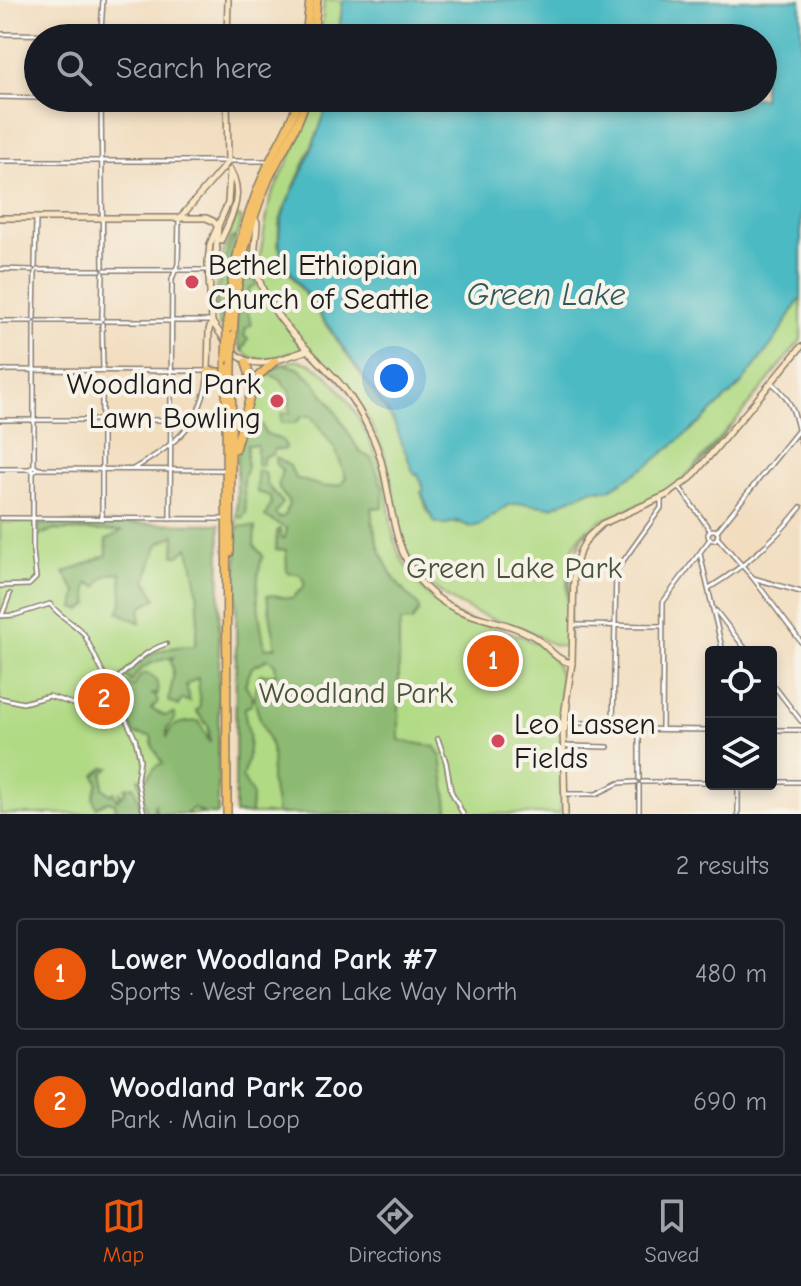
<!DOCTYPE html>
<html lang="en">
<head>
<meta charset="utf-8">
<style>
  :root { --surface:#171b24; --page:#20242c; --text:#f1f3f6; --muted:#9ea1a6; --line:#363941; --accent:#ea580c }
  body { margin:0; font-family:"Comic Neue",sans-serif; background:var(--page); color:var(--text) }
  .controls { position:absolute; right:24px; bottom:24px; display:grid; overflow:hidden; border-radius:8px; box-shadow:0 4px 12px #0003 }
  .controls button { width:72px; height:72px; display:grid; place-items:center; padding:0; border:0; border-bottom:2px solid var(--line); background:var(--surface); color:var(--text); font:40px sans-serif }
  .you { position:absolute; left:394px; top:378px; width:28px; height:28px; margin:-20px; border:6px solid #fff; border-radius:50%; background:#1a73e8; box-shadow:0 0 0 12px #1a73e833 }
  .badge { display:grid; place-items:center; width:52px; height:52px; border-radius:50%; background:var(--accent); color:#fff; font-size:26px; font-weight:700 }
  .pin { position:absolute; translate:-50% -50%; border:4px solid #fff; box-shadow:0 2px 8px #0006 }
  .list { margin:0; padding:0; list-style:none }
  h2 { display:flex; justify-content:space-between; align-items:center; height:104px; margin:0; padding:0 32px; font-size:34px }
  h2 small { font-size:26px; font-weight:400; color:var(--muted) }
  .list li { display:grid; grid-template-columns:52px 1fr auto; gap:24px; align-items:center; box-sizing:border-box; height:112px; margin:0 16px 16px; padding:0 16px; border:2px solid var(--line); border-radius:8px }
  .list b { display:block; font-size:30px; white-space:nowrap }
  .list p { margin:0; font-size:26px; white-space:nowrap; color:var(--muted) }
  .list em { font-size:26px; font-style:normal; color:var(--muted) }
  .icon { flex:none; width:44px; height:44px; fill:none; stroke:currentColor; stroke-width:2; stroke-linecap:round; stroke-linejoin:round }
  .map { position:relative; flex:none; width:801px; height:814px; overflow:hidden }
  .search { position:absolute; background:var(--surface); box-shadow:0 4px 12px #0003; left:24px; right:24px; top:24px; height:88px; display:flex; align-items:center; gap:20px; box-sizing:border-box; padding:0 28px; border-radius:44px; color:var(--muted); font-size:30px }
  .sheet { height:360px; background:var(--surface) }
  nav { display:flex; justify-content:space-around; align-items:center; box-sizing:border-box; height:112px; border-top:2px solid var(--line); background:var(--surface); font-size:22px; color:var(--muted) }
  nav a { display:grid; justify-items:center; gap:4px }
  nav .on { color:var(--accent) }
  .map>svg:first-child { display:block }
</style>
</head>
<body>
<div class="map">
<svg width="801" height="814" viewBox="0 0 801 814">
  <rect width="100%" height="100%" fill="#f7f3e8"/>
  <filter id="ink" filterUnits="userSpaceOnUse"><feTurbulence type="fractalNoise" baseFrequency=".0125" numOctaves="2"/><feDisplacementMap in="SourceGraphic" scale="16" xChannelSelector="R" yChannelSelector="G"/><feConvolveMatrix kernelMatrix="1 2 1 2 8 2 1 2 1" color-interpolation-filters="sRGB"/></filter>
  <filter id="wash" filterUnits="userSpaceOnUse"><feTurbulence type="fractalNoise" baseFrequency=".006" numOctaves="4" result="noise"/><feDisplacementMap in="SourceGraphic" scale="32" xChannelSelector="R" yChannelSelector="G"/><feGaussianBlur stdDeviation="1.8" result="paint"/><feColorMatrix in="noise" values="0 0 0 0 0 0 0 0 0 0 0 0 0 0 0 0 0 1.4 0 .05"/><feComposite in="paint" operator="in"/></filter>
  <g filter="url(#wash)">
    <rect width="100%" height="100%" fill="#f2ddbf"/>
    <g fill="#b1da84" stroke="#667b50" stroke-width="2">
      <path d="M324 0H343L338 38H321Z"/>
      <path d="M312 98H330L321 125 284 209 279 224 278 245 291 275 393 421 424 487 425 490 421 492 427 510 436 523H465L489 517 508 505 571 499 593 489 608 490 633 475 701 422 741 384 775 340 801 297V340L699 466 683 481 730 426 680 483 658 496 598 522 581 539 571 566 569 640 567 650C570 603 560 570 589 528 554 554 573 609 565 646 549 648 537 632 521 628 468 613 414 591 400 531 393 501 392 471 380 443 361 399 338 380 308 346 289 353 257 370 242 350L246 280 260 256 270 199 307 122Z"/>
      <path d="M237 216 242 218 236 240 233 237 226 265 222 268 216 315C211 278 224 249 237 216Z"/>
      <path d="M292 361C335 355 378 449 385 484 391 511 389 536 403 561 416 584 434 605 458 616 493 632 552 631 561 679L560 814H235L237 459 258 380 271 368Z"/>
      <path d="M0 522H39L40 535 54 530 203 532 211 814H0Z"/>
    </g>
    <g fill="#8cba72" stroke="#546b47" stroke-width="2">
      <path d="M235 237 222 329H221C209 308 225 261 231 239Z"/>
      <path d="M247 252 251 253 253 272 250 279 256 281V285L249 289 246 309 252 324 246 328 244 336 248 339 242 351C229 335 244 273 247 252Z"/>
      <path d="M284 364 298 368 314 382 329 401 360 452 372 459 383 489V507L371 508C374 545 389 581 418 605L419 611 412 621 401 622 399 630V740L435 747 441 757 449 814H276C278 801 271 790 271 777 271 768 274 760 272 752 266 724 245 704 260 674H276L275 664 268 659 252 667 245 684 253 698 251 705 245 708C244 718 247 723 249 733 251 747 247 765 242 777L252 794 251 814H235L237 530 240 526 255 527 254 545 263 556C252 583 260 621 265 648L276 647 267 596C277 593 283 599 292 598L304 587V580L300 575 287 572 286 550H276L277 531 280 529 281 538H285L287 529 265 516 271 504 270 496 257 492V470L265 472 267 485 283 503 275 513 279 518 285 516 289 503C279 485 275 495 282 470L275 463V457L290 466 295 478 324 487 341 485 346 477 335 449 311 416H303L295 423H281V414L290 413V389L286 388 281 379 264 373Z"/>
      <path d="M249 419 262 425 265 433 282 440 286 446 284 450 274 449 273 454 263 457V464L260 466 257 464V445H247V467L243 479 246 513 242 518 237 516V459Z"/>
      <path d="M48 523 220 524 218 814H205L193 808 186 814H156L155 803 153 814H147L138 778H147L156 766 163 763 153 747 151 736 134 734 123 706 132 700 119 680 134 687 140 675 147 673C156 677 158 683 158 694H151L156 696 158 702 151 709 165 716 174 713 175 718 167 729V738C171 721 183 723 199 721L210 743 209 727 196 711 200 707 198 678 186 685 190 702 182 699 178 706 168 701C171 688 176 674 171 661L173 657C156 661 138 665 132 682L127 677H121C141 654 165 645 195 646 201 613 198 579 188 547L179 556 174 555 175 535 158 544 146 580 156 599C141 604 139 608 140 623L118 612 122 604 121 573C108 573 104 575 97 587L89 583 87 589 89 604 82 610 74 608 77 593 64 573 107 555 106 540 122 531 54 530 39 535V525Z"/>
      <path d="M105 767 110 768 103 773V788L111 795 114 792 117 800 120 797 119 791 122 796 126 792 125 788 134 786 143 814H127L116 810 115 803 108 801 96 807 93 798 98 782 95 775Z"/>
    </g>
    <path fill="#4bbac3" stroke="#346b70" stroke-width="2" d="M343 0H801V297L775 340 741 384 701 422 650 464 608 490 593 489 552 507 520 503 508 505 480 525 470 527 457 521 444 525 434 522 421 492 424 490 418 474 415 475 412 469 393 420 282 259C273 224 288 201 303 170 314 146 321 122 330 98H763V38H338Z"/>
  </g>
  <g filter="url(#ink)">
    <g fill="none" stroke-linecap="round" stroke-linejoin="round">
      <g stroke="#877c6e" stroke-width="6">
        <g id="street">
          <path d="M101 31 103 0"/>
          <path d="M0 34 98 35"/>
          <path d="M105 35 306 37"/>
          <path d="M99 38 98 34 101 31 105 34 104 38"/>
          <path d="M0 97 38 98"/>
          <path d="M65 98H98"/>
          <path d="M105 98 297 100"/>
          <path d="M101 102 103 267"/>
          <path d="M0 161H266"/>
          <path d="M35 267 36 219"/>
          <path d="M0 269 32 270"/>
          <path d="M37 270H100"/>
          <path d="M105 270H209"/>
          <path d="M34 318 35 272"/>
          <path d="M102 319 103 273"/>
          <path d="M0 321H32"/>
          <path d="M37 321H100"/>
          <path d="M105 321H212"/>
          <path d="M102 324 103 370"/>
          <path d="M0 370 208 371C204 423 175 445 133 469"/>
          <path d="M772 383C794 401 796 418 801 444"/>
          <path d="M0 420H224"/>
          <path d="M33 466 37 468 34 472 30 469Z"/>
          <path d="M34 466V324"/>
          <path d="M0 469H30"/>
          <path d="M37 469 225 470"/>
          <path d="M680 488 710 530"/>
          <path d="M0 518 224 519"/>
          <path d="M102 519V392"/>
          <path d="M170 519 172 279 178 264 179 220"/>
          <circle cx="713" cy="535" r="5"/>
          <path d="M717 531 801 427"/>
          <path d="M717 537 753 578 801 642"/>
          <path d="M700 554 723 652"/>
          <path d="M753 578 801 592"/>
          <path d="M0 586 29 585 36 578 33 551V472"/>
          <path d="M709 588C746 566 774 541 801 507"/>
          <path d="M716 611 748 652"/>
          <path d="M2 615 10 594"/>
          <path d="M0 616 15 615 50 604C61 618 73 622 84 634L135 738 140 759 137 779 144 814"/>
          <path d="M574 625 662 626"/>
          <path d="M771 682 801 721"/>
          <path d="M0 698 23 703 49 696 73 704C84 695 97 693 108 686 131 670 137 654 166 644"/>
          <path d="M567 723H605L624 729 711 730"/>
          <path d="M613 725 616 571 661 508V498"/>
          <path d="M662 729 663 602 710 539"/>
          <path d="M771 730H801"/>
          <path d="M438 739 446 762 451 791 463 814"/>
          <path d="M565 746 608 747"/>
          <path d="M639 779V731"/>
          <path d="M642 782H711"/>
          <path d="M771 782H801"/>
          <path d="M639 785V814"/>
          <path d="M565 794H596L619 783 636 782"/>
          <path d="M738 814V784"/>
        </g>
      </g>
      <g stroke="#877c6e" stroke-width="8">
        <g id="secondary">
          <path d="M227 38 228 0"/>
          <path d="M0 218H206L213 221 218 227 216 252"/>
          <path d="M254 218 257 222C257 235 253 250 255 264 264 316 310 349 342 386 355 402 365 420 373 438 394 485 386 541 420 581 456 624 492 613 533 636 547 644 555 661 572 663"/>
          <path d="M179 219 228 162 227 98"/>
          <path d="M221 240C231 218 245 194 230 170"/>
          <path d="M210 270 217 249"/>
          <path d="M212 322 227 343"/>
          <path d="M233 351C255 374 280 358 306 351"/>
          <path d="M208 371 209 330 212 321 208 263 210 244 228 203 230 171"/>
          <path d="M565 729 567 704"/>
          <path d="M565 814 563 723 572 663 574 571 580 551 588 537 602 524 667 495 691 478 801 347"/>
        </g>
      </g>
      <g stroke="#877c6e" stroke-width="10">
        <g id="highway">
          <path d="M306 38 310 0"/>
          <path d="M313 38 317 0"/>
          <path d="M227 331C229 273 244 218 268 165 279 142 292 123 299 98"/>
          <path d="M233 336C235 281 247 228 269 178 282 150 299 127 306 98"/>
          <path d="M226 358 227 814"/>
          <path d="M246 362 252 384"/>
          <path d="M208 371 218 372 225 382"/>
          <path d="M235 449 255 379 275 361"/>
          <path d="M230 553 232 365"/>
        </g>
      </g>
      <use href="#street" stroke="#fff" stroke-width="3"/>
      <use href="#secondary" stroke="#fbe6c3" stroke-width="5"/>
      <use href="#highway" stroke="#f4c16a" stroke-width="7"/>
      <g stroke="#877c6e" stroke-width="10" stroke-linecap="butt">
        <g id="highway-bridge">
          <path d="M226 358 227 331"/>
          <path d="M232 365 233 336"/>
        </g>
      </g>
      <use href="#highway-bridge" stroke="#f4c16a" stroke-width="7"/>
    </g>
  </g>
  <g fill="#d1495b" stroke="#f7f3e8" stroke-width="3">
    <circle cx="192" cy="282" r="8"/>
    <circle cx="277" cy="401" r="8"/>
    <circle cx="498" cy="741" r="8"/>
  </g>
  <g text-anchor="middle" dominant-baseline="central" stroke-width="8" stroke-linejoin="round" paint-order="stroke">
    <g font-size="30" fill="#1c1c1c" stroke="#f7f3e8" text-anchor="start">
      <text x="208" y="265">Bethel Ethiopian<tspan x="208" dy="34">Church of Seattle</tspan></text>
      <text x="261" y="384" text-anchor="end">Woodland Park<tspan x="261" dy="34">Lawn Bowling</tspan></text>
      <text x="514" y="724">Leo Lassen<tspan x="514" dy="34">Fields</tspan></text>
    </g>
    <g font-size="30" fill="#49553b" stroke="#f7f3e8">
      <text x="514" y="568">Green Lake Park</text>
      <text x="356" y="693">Woodland Park</text>
    </g>
    <g font-size="32" font-style="italic" fill="#2f5b5f" stroke="#f7f3e8">
      <text x="546" y="294">Green Lake</text>
    </g>
  </g>
</svg>
<div class="controls">
<button><svg class="icon" aria-label="locate" viewBox="0 0 24 24"><circle cx="12" cy="12" r="6"/><path d="M12 2v4M12 18v4M2 12h4M18 12h4"/></svg></button>
<button><svg class="icon" aria-label="layers" viewBox="0 0 24 24"><path d="M12 4l9 5-9 5-9-5zM3 14l9 5 9-5"/></svg></button>
</div>
<div class="you"></div>
<div class="pin badge" style="left:493px;top:661px">1</div>
<div class="pin badge" style="left:104px;top:699px">2</div>
<div class="search"><svg class="icon" aria-label="search" viewBox="0 0 24 24"><circle cx="10" cy="10" r="6"/><path d="M15 15l6 6"/></svg>Search here</div>
</div>
<section class="sheet">
<h2>Nearby<small>2 results</small></h2>
<ul class="list">
<li><span class="badge">1</span><div><b>Lower Woodland Park #7</b><p>Sports · West Green Lake Way North</p></div><em>480 m</em></li>
<li><span class="badge">2</span><div><b>Woodland Park Zoo</b><p>Park · Main Loop</p></div><em>690 m</em></li>
</ul>
</section>
<nav>
<a class="on"><svg class="icon" aria-label="map" viewBox="0 0 24 24"><path d="M3 6l6-2 6 2 6-2v14l-6 2-6-2-6 2zM9 4v14M15 6v14"/></svg>Map</a>
<a><svg class="icon" aria-label="directions" viewBox="0 0 24 24"><path d="M12 3l9 9-9 9-9-9zM9 14v-3h6M13 9l2 2-2 2"/></svg>Directions</a>
<a><svg class="icon" aria-label="saved" viewBox="0 0 24 24"><path d="M7 4h10v16l-5-4-5 4z"/></svg>Saved</a>
</nav>
</body>
</html>
